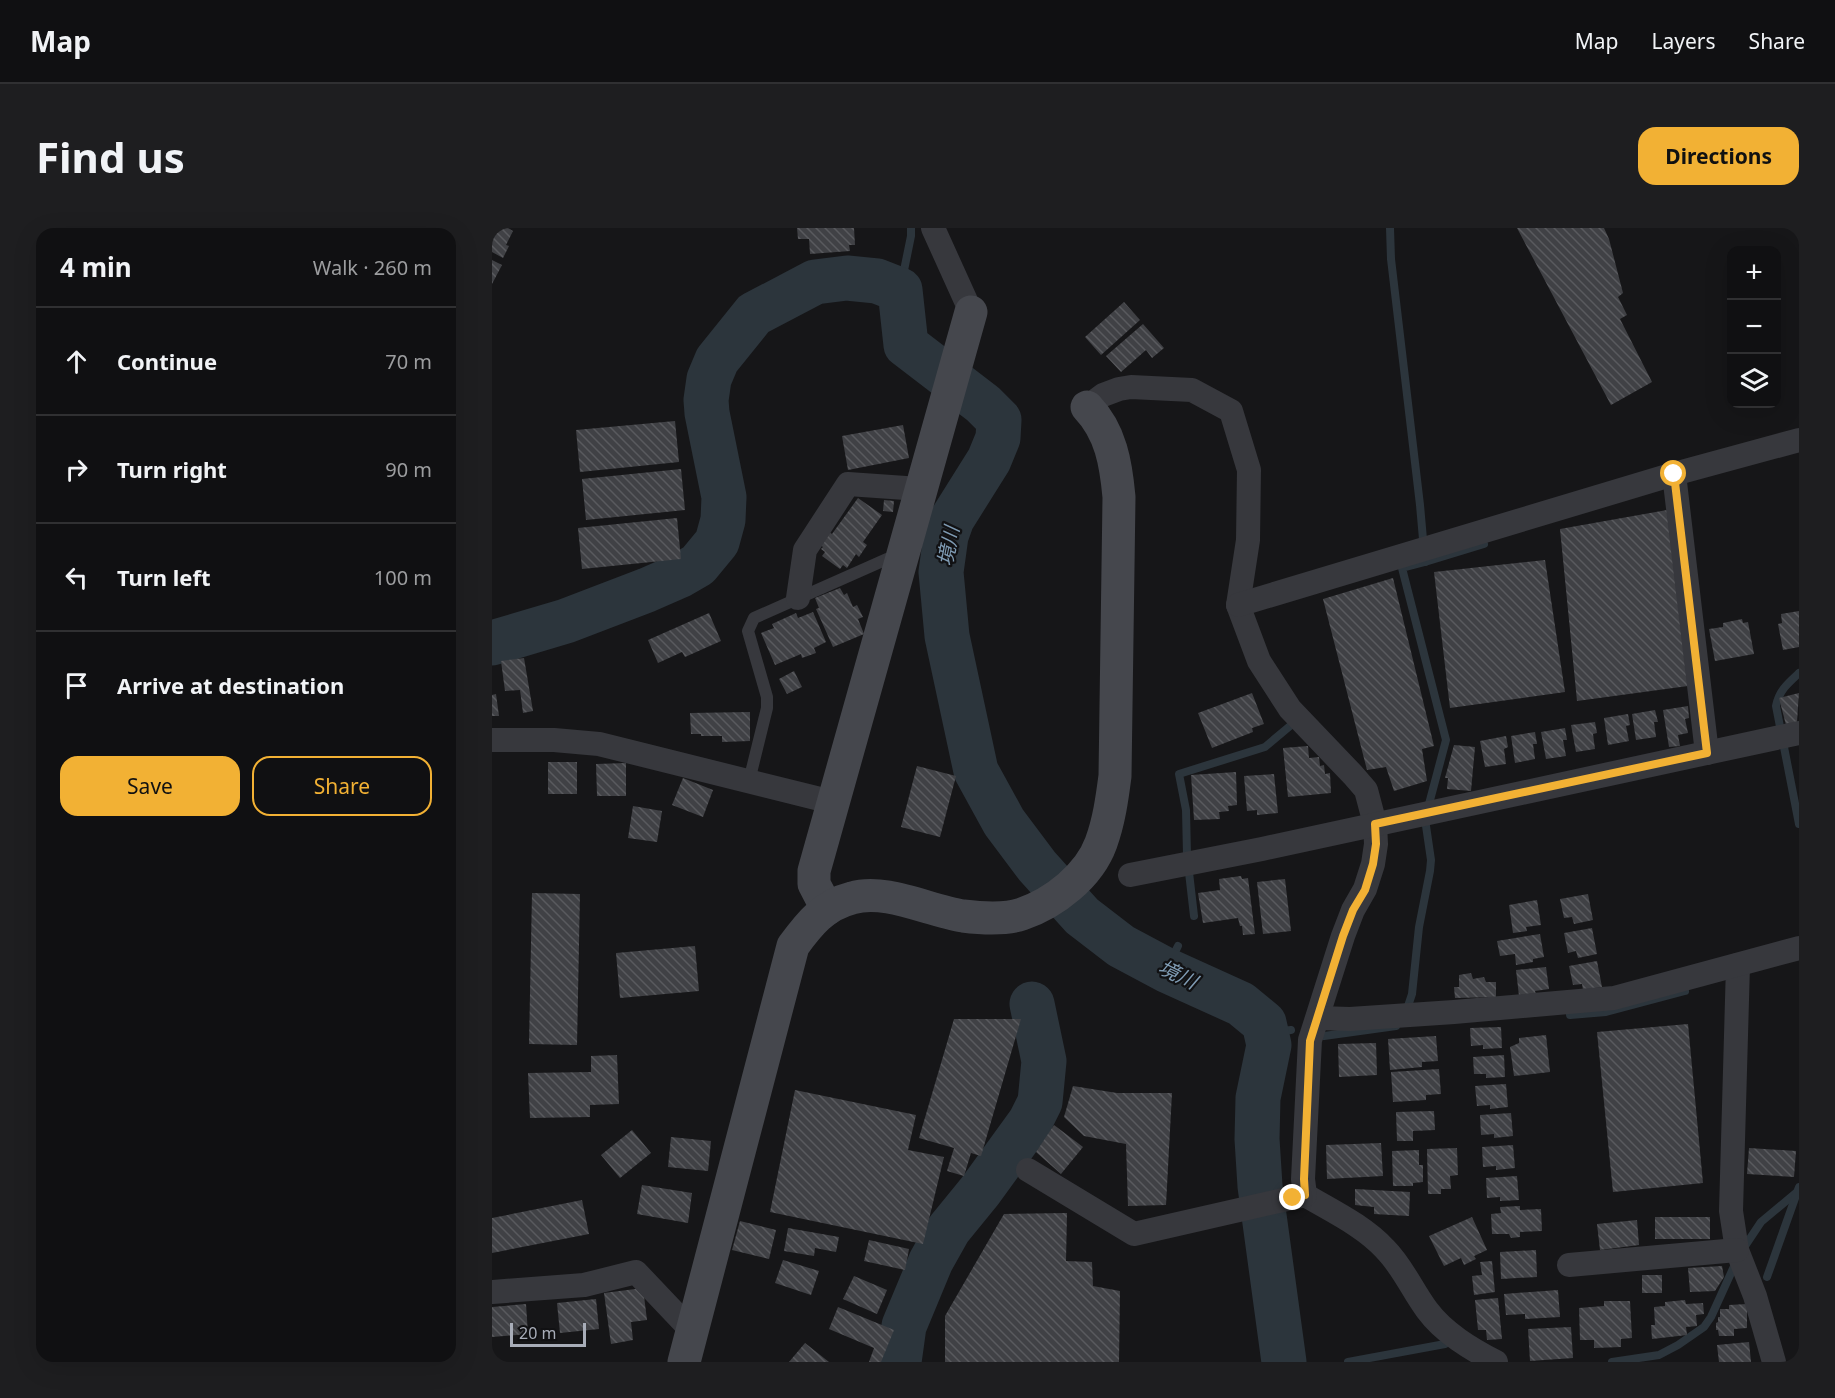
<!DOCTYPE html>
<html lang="en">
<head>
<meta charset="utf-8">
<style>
  :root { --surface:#101012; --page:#1e1e20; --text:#f1f3f6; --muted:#9c9d9f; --line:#303032; --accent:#f2b134 }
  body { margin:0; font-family:"Noto Sans","Noto Sans JP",sans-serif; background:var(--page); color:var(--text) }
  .controls { position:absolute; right:18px; top:18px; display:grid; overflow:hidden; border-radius:12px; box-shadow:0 6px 24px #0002 }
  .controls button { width:54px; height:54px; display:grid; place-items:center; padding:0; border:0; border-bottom:2px solid var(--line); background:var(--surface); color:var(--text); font:30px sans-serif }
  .scale { position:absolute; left:18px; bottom:15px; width:76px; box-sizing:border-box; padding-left:6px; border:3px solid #a8adb8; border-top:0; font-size:16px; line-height:21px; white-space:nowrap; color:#a8adb8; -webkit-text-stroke:4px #111113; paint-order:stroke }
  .stop { position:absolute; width:18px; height:18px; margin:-14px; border:4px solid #f2b134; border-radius:50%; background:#fff }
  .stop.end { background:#f2b134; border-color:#fff; box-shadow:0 2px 6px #0008 }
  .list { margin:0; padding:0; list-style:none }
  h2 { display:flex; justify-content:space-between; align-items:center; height:78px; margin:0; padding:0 24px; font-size:26px }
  h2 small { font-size:20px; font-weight:400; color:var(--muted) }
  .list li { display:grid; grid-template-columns:39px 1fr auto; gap:18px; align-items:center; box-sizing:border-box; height:108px; padding:0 24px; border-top:2px solid var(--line) }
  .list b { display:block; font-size:22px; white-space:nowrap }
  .list em { font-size:20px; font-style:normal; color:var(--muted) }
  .actions { display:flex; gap:12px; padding:18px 24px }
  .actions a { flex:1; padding:14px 0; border:2px solid var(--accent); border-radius:18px; text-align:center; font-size:21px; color:var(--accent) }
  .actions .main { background:var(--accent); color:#111 }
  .icon { flex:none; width:33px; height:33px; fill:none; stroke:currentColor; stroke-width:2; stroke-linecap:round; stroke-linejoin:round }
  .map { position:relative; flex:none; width:1307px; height:1134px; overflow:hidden; border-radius:18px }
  header { display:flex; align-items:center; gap:36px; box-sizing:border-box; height:84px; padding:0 30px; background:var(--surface); border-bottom:2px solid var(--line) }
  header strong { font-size:28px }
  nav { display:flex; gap:33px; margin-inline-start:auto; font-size:21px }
  .intro { display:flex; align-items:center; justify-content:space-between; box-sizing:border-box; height:144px; padding:0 36px }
  h1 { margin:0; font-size:42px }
  .button { padding:15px 27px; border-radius:18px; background:var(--accent); color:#111; font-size:21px; font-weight:700 }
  main { display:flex; gap:36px; padding:0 36px }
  aside { flex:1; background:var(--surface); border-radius:18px; box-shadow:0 6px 24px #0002 }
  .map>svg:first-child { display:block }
</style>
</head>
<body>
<header>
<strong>Map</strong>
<nav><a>Map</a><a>Layers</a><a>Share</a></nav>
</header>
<div class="intro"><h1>Find us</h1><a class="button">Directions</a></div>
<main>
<aside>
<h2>4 min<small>Walk · 260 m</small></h2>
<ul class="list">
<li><svg class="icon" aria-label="ahead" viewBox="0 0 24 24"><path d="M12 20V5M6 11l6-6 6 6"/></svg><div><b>Continue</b></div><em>70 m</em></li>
<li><svg class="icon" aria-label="right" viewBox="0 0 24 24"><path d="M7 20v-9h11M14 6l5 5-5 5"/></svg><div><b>Turn right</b></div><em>90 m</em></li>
<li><svg class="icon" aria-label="left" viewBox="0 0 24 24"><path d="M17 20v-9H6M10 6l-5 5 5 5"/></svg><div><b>Turn left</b></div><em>100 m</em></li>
<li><svg class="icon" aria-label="arrive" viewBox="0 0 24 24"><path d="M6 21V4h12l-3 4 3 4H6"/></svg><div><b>Arrive at destination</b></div></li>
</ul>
<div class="actions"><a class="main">Save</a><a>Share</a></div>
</aside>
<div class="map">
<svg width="1307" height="1134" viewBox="0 0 1307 1134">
  <defs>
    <pattern id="building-back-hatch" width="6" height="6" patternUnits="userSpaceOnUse" patternTransform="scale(1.5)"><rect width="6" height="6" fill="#404145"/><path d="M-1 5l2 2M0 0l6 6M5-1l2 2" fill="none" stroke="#595a5e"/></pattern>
  </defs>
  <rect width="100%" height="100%" fill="#161618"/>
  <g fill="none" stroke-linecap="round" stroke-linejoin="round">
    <g stroke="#2c353c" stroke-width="8">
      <path d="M898 0 899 31 928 277 933 334 910 340 954 512 933 591 939 632 938 643 927 699 920 766 914 784"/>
      <path d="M408 62 419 8V0"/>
      <path d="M933 334 992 316"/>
      <path d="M1307 445C1295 456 1287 463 1284 478L1307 596"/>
      <path d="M702 688 695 627 694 582 687 546 773 519 798 498"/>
      <path d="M674 742 686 718"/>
      <path d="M1078 787 1114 784 1193 763"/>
      <path d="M774 805 799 802"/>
      <path d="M832 808 904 798"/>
      <path d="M1251 1021 1269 994 1305 964"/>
      <path d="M1275 1049 1307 959"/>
      <path d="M856 1134 953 1116"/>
      <path d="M1120 1134 1167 1127 1186 1117 1212 1099 1219 1089 1244 1034"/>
    </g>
    <g stroke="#2c353c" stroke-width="45">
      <path d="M0 415 74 393 155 362 187 348 206 337 225 314 231 292 232 269 215 185 214 172 217 151 225 132 262 86 323 54 355 50 385 53 408 62 414 117 491 176 507 192 506 210 497 232 460 291 454 308 449 344 455 408 484 543 512 594 545 638 590 688 629 718 674 742 749 776 772 795 777 817 766 870 765 911 768 958 792 1134"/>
      <path d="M407 1134 412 1098 439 1033 457 1001 488 963 538 894 548 874 552 833 540 776"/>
    </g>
  </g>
  <g fill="url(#building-back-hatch)">
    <path d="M0 0H16L21 3 14 17 17 18 11 30 0 24Z"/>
    <path d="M305 0H362L363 17H357L358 23 318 26 317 11H306Z"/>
    <path d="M1025 0H1112L1117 11 1131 65 1126 69 1135 87 1128 91 1160 154 1119 177Z"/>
    <path d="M0 32 10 37 0 56Z"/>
    <path d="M632 74 648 92 609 127 593 109Z"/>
    <path d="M651 96 672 120 660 130 654 122 629 144 614 128Z"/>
    <path d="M183 193 187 234 88 244 84 202Z"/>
    <path d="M411 197 417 230 356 242 350 208Z"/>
    <path d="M189 241 193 282 94 292 90 251Z"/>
    <path d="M366 270 390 287 371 314 375 317 367 329 364 326 355 340 351 337 348 341 330 328 333 324 329 321 331 319 328 317 337 304 340 306Z"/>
    <path d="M392 272 402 273 401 284 391 283Z"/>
    <path d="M1175 282 1196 458 1085 473 1068 301Z"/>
    <path d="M185 290 189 331 90 341 86 300Z"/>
    <path d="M1053 332 1073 464 958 480 942 344Z"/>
    <path d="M901 350 942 518 930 521 935 553 902 563 894 539 875 542 831 371Z"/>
    <path d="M348 360 352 367 355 365 361 379 365 377 371 389 366 391 372 406 341 419 324 381 327 380 323 370Z"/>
    <path d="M1307 383V419L1291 422 1286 396 1290 395 1289 386Z"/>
    <path d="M321 384 334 414 322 420 324 425 310 430 309 426 283 437 269 405 282 400 280 396 304 385 306 390Z"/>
    <path d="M217 385 229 413 193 429 190 424 166 435 156 412Z"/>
    <path d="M1250 391 1251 395 1256 394 1262 426 1223 433 1217 401 1231 399V395Z"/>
    <path d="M32 430 41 483 31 485 28 462 13 463 9 433Z"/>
    <path d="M302 443 310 459 295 466 287 451Z"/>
    <path d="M760 465 772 496 760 500 761 504 720 520 706 485Z"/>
    <path d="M1307 465 1305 494 1294 497 1287 470Z"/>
    <path d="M4 466 7 488H0V467Z"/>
    <path d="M1196 478 1197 490 1193 491 1196 505 1186 507 1188 518 1177 519 1171 482Z"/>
    <path d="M1163 482 1166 494H1162L1164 509 1144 512 1140 486Z"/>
    <path d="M258 484V513L230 514V508H209V506H199L198 485Z"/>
    <path d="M1136 486 1138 497 1134 498 1137 513 1116 517 1112 490Z"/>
    <path d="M1103 494 1105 505 1101 506 1103 521 1084 524 1079 497Z"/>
    <path d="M1073 500 1075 512H1071L1074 528 1054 531 1049 504Z"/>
    <path d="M1043 504 1045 516H1041L1043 531 1023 535 1019 508Z"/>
    <path d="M1014 508 1016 519 1012 521 1014 536 993 539 988 513Z"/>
    <path d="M962 517 983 519 979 563 955 561 956 550H953Z"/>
    <path d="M816 518 817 530 827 529 828 538 832 537 833 546 838 545 839 565 796 569 791 520Z"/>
    <rect x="56" y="534" width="29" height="32"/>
    <path d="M134 535V568H105L104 536Z"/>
    <path d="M425 538 464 548 448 609 409 599Z"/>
    <path d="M744 544 745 577 736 578 737 583 727 584 728 591 702 592 699 547Z"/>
    <path d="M782 546 786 585 765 587V582L755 583 752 548Z"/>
    <path d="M191 550 221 562 211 589 180 577Z"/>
    <path d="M141 578 170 583 165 614 136 610Z"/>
    <path d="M749 648 750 651 756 650 763 706 751 707 750 698H748L746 690 711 695 706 665 728 662 727 651Z"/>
    <path d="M793 651 799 703 771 706 765 654Z"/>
    <path d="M40 665 88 666 85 817 37 816Z"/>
    <path d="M1096 666 1101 692 1082 696 1080 689 1072 690 1068 671Z"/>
    <path d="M1045 672 1049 697 1034 699 1035 703 1021 705 1017 677Z"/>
    <path d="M1100 700 1105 726 1086 730 1084 723 1076 725 1072 705Z"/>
    <path d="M1048 706 1052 729 1041 731V734L1024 737 1023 726 1008 728 1005 713Z"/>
    <path d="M203 718 207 763 128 770 124 725Z"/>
    <path d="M1105 733 1110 759 1091 762 1090 756 1081 757 1077 738Z"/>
    <path d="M1054 739 1057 761 1043 763 1044 766 1027 768 1024 742Z"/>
    <path d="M979 745 981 751 992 749 994 754H1004V769L963 770 962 759H967V747Z"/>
    <path d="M462 791H529L489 928 479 925 472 948 455 943 462 920 427 910Z"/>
    <path d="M1196 796 1211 955 1121 964 1105 804Z"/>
    <path d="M1009 799 1010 820 991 821V817L979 818 978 800Z"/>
    <path d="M1054 807 1058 844 1022 848 1018 819 1027 815V810Z"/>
    <path d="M944 808 946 833 930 834V839L898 842 896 811Z"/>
    <path d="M884 815 885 847 847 849 846 816Z"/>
    <path d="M125 827 127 876 98 877V889L38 890 36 845 99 844V828Z"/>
    <path d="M1012 827 1013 849 994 850V846H982L981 829Z"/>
    <path d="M947 841 949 866 934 867V872L901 874 899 844Z"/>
    <path d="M1014 856 1016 879 998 881V877L985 878 983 858Z"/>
    <path d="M581 858 625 865H680L674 977 636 978 634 916 592 908 572 889Z"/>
    <path d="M303 862 424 887 416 922 452 929 431 1016 278 984Z"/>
    <path d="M942 883 943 902 921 903V913H905L904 884Z"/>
    <path d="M1019 885 1021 908 1002 910V906L989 907 988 887Z"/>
    <path d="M562 897 591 919 569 946 544 924Z"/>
    <path d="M140 902 159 925 128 950 109 927Z"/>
    <path d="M179 909 219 913 216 943 176 939Z"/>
    <path d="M889 915 891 948 835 951 834 917Z"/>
    <path d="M1021 917 1023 940 1004 942V938L991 939 990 919Z"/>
    <path d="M965 920 966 947 958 948 959 961H949V966H936L935 921Z"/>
    <path d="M1257 920 1304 923 1302 949 1255 946Z"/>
    <path d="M927 922V937H931V954L921 955V958H901L900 923Z"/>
    <path d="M1025 948 1027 972 1008 973V969L995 970 994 950Z"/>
    <path d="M150 957 200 965 196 995 145 986Z"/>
    <path d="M863 961 918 964 917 988 882 986V979L863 977Z"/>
    <path d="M90 972 97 1006 0 1025V990Z"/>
    <path d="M1028 978V982L1049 981 1050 1003 1028 1004V1009L1019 1010 1017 1006H1000L999 986 1009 985 1008 979Z"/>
    <path d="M575 985 574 1033 600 1034 601 1058 628 1063 627 1134H453V1088L512 986Z"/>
    <path d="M980 989 995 1022 982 1028 984 1031 972 1037 969 1030 952 1038 937 1008Z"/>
    <rect x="1163" y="989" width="55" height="22"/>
    <path d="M1145 992 1147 1017 1108 1022 1105 996Z"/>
    <path d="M248 993 284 1002 277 1031 240 1022Z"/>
    <path d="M296 1000 347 1009 344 1024 323 1020 322 1028 292 1023Z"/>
    <path d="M377 1012 417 1021 413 1042 372 1033Z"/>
    <path d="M1044 1022 1045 1049 1009 1051 1008 1024Z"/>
    <path d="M291 1032 327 1043 319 1067 283 1055Z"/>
    <path d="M1000 1033 1003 1064 982 1067 980 1048 990 1047 988 1034Z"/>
    <path d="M1230 1038 1232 1049 1223 1063 1198 1064 1196 1040Z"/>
    <rect x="1150" y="1047" width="20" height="18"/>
    <path d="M362 1048 395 1062 385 1086 351 1071Z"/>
    <path d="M151 1060 155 1092 139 1094 141 1112 119 1116 112 1065Z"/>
    <path d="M1066 1062 1068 1089 1033 1091V1086L1014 1087 1012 1066Z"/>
    <path d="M1006 1070 1010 1111 995 1112 994 1102H986L983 1072Z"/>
    <path d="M104 1071 107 1101 68 1105 65 1075Z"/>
    <path d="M1193 1072 1194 1076 1211 1075 1212 1086 1204 1087 1205 1098 1194 1099 1195 1107 1160 1111 1159 1097H1163L1162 1079 1173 1078V1074Z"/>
    <path d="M1112 1073H1138L1140 1110 1129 1111V1119L1102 1120V1112H1088L1087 1080 1112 1078Z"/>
    <path d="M34 1076 36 1106 0 1109V1079Z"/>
    <path d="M1255 1076V1100L1242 1101V1108H1227L1226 1102H1224V1095L1226 1094V1089H1228V1081H1237V1077Z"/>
    <path d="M346 1079 402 1102 389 1134H377L382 1120 337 1101Z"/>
    <path d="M1079 1099 1081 1130 1038 1133 1036 1101Z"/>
    <path d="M1257 1114 1259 1134H1227L1225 1117Z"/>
    <path d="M313 1115 337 1134H297Z"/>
  </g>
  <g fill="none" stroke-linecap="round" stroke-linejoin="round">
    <path stroke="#37383d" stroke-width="12" d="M257 553 275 480V469L256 403 262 390 395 331 406 329"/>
    <g stroke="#37383d" stroke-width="24">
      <path d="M441 0 479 84"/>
      <path d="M595 179 611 167 627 161 639 159 700 162 739 183 757 242 756 312 746 377 767 433 798 481 861 547 874 562 883 596 884 616 881 636 873 661 861 682 851 708 818 812 811 951 813 967C840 983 872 998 893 1021 911 1039 920 1062 935 1082 952 1105 979 1121 1004 1134"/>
      <path d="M1182 246 1215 525"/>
      <path d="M306 370 313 322 356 256 428 261"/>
      <path d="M746 377 1182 246 1307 212"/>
      <path d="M0 512H62L107 516 340 574"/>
      <path d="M638 647 770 621 1307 505"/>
      <path d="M1246 737 1239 983 1245 1022 1263 1068 1282 1134"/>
      <path d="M826 790 858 791 962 784 1122 770 1307 720"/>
      <path d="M536 942 642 1006 813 967"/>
      <path d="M1077 1037 1245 1022"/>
      <path d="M0 1064 92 1057 144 1044 199 1102"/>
    </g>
    <g stroke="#45474d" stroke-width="33">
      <path d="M335 681 322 656V643L479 84"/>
      <path d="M192 1134 301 718C317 696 332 677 360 670 394 660 437 683 471 688 488 690 513 692 530 686 562 675 597 648 609 615 617 593 620 571 623 548L627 269C624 236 619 204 595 179"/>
    </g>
  </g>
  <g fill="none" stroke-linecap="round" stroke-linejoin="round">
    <path stroke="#f2b134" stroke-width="8" d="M801 970 813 967 812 951 818 813 851 708 861 682 873 662 881 636 884 616 883 596 1215 525 1182 246"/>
  </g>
  <g text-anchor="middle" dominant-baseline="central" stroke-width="4.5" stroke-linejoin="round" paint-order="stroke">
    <g font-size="20" font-style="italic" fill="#7f9bb3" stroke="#111113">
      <text transform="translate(456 318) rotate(-79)">境川</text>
      <text transform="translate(686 746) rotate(26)">境川</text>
    </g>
  </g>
</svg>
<div class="controls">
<button>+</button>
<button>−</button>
<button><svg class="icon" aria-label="layers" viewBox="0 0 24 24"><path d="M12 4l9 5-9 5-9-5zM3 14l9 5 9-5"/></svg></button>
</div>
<div class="scale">20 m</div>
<div class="stop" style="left:1182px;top:246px"></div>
<div class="stop end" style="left:801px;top:970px"></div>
</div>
</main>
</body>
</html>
